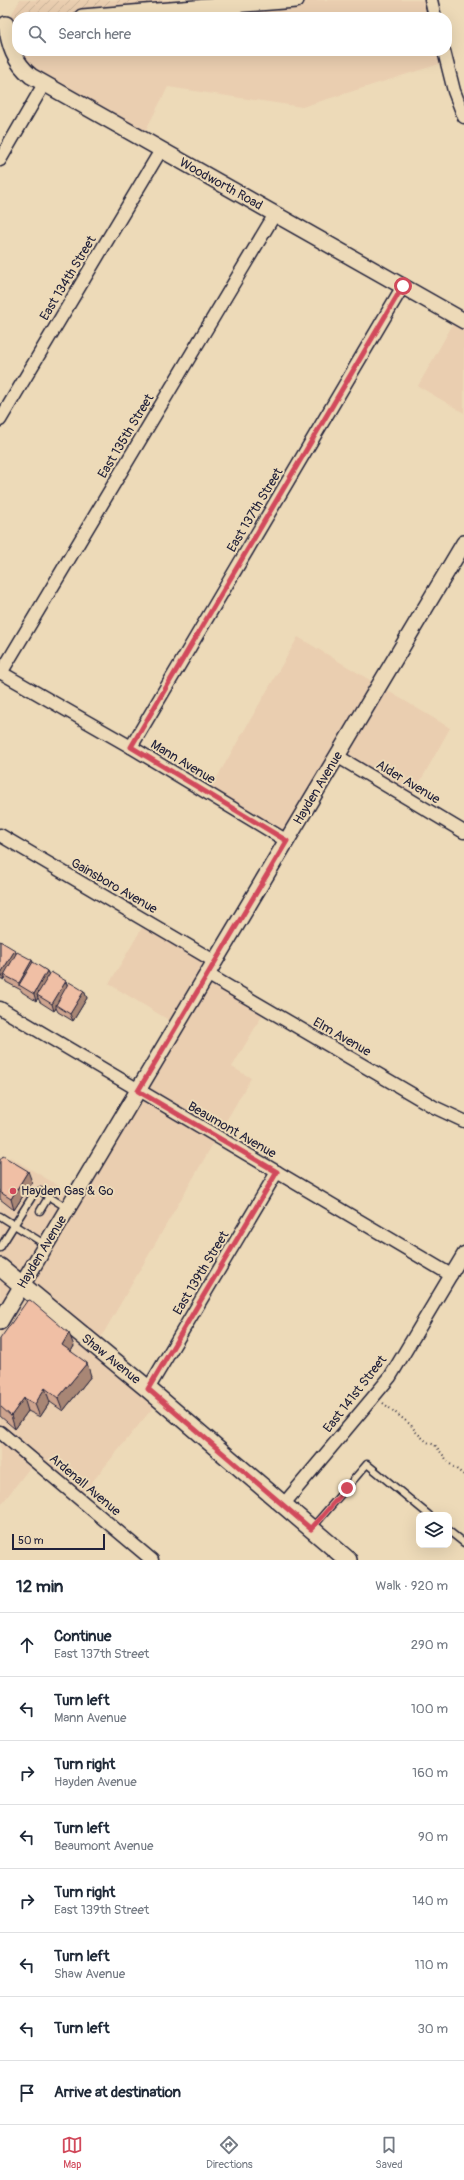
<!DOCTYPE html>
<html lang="en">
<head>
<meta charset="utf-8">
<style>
  :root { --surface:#fff; --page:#f6f6f7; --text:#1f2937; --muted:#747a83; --line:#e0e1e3; --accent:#d1495b }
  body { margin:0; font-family:Pangolin,sans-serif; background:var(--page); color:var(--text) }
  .controls { position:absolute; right:12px; bottom:12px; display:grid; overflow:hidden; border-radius:8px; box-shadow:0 4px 16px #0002 }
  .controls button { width:36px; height:36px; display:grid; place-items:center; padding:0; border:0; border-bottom:1px solid var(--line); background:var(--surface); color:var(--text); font:20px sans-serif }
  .scale { position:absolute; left:12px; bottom:10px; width:93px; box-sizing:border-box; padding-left:4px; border:2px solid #22223b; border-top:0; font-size:11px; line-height:14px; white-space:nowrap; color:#22223b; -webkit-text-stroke:3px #eddab8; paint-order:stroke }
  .stop { position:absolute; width:12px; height:12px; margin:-9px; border:3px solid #d1495b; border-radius:50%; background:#fff }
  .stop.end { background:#d1495b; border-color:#fff; box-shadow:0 1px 4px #0008 }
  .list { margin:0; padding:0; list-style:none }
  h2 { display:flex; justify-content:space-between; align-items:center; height:52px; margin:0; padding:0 16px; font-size:17px }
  h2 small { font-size:13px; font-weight:400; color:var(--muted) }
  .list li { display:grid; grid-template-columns:26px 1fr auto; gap:12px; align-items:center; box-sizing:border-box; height:64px; padding:0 16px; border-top:1px solid var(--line) }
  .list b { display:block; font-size:15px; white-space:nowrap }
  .list p { margin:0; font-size:13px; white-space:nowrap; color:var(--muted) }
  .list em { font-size:13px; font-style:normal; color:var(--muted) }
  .icon { flex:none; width:22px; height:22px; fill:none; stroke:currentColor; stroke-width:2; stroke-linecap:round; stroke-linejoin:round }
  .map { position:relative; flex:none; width:464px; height:1560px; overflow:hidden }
  .search { position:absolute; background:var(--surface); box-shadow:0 4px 16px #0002; left:12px; right:12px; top:12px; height:44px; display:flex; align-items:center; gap:10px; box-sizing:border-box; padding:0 14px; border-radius:16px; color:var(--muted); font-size:15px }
  .sheet { height:564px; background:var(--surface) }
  nav { display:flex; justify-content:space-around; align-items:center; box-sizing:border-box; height:56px; border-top:1px solid var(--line); background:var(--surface); font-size:11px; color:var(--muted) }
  nav a { display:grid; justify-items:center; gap:2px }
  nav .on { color:var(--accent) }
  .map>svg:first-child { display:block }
</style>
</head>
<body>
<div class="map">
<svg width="464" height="1560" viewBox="0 0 464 1560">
  <defs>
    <pattern id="industrial-furrows" width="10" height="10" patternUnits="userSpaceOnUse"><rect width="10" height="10" fill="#eaceb0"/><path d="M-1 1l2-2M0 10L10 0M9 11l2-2" fill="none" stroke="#c8b198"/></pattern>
  </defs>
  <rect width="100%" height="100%" fill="#eddab8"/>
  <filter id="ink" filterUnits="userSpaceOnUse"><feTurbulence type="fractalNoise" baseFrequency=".025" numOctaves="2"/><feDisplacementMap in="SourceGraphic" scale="8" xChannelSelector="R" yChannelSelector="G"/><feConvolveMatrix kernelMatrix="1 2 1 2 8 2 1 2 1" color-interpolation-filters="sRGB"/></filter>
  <g filter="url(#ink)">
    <g fill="#eaceb0">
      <path d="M175 0H431L435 17H82L169 9Z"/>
      <path d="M17 23V51H444L446 62 302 107 168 87 141 139 44 84 22 69 8 42 6 24Z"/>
      <path d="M457 317 464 321V413L418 386Z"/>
      <path d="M298 637 450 728 410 800 337 757 287 841 208 793Z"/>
      <path d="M146 921 214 961 207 974 266 1009 232 1067 251 1078 96 1346 160 1399 79 1498 35 1461 0 1506V1169L10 1157 76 1196 177 1025 109 984Z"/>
    </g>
    <path fill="url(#industrial-furrows)" d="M20 0H175L169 9 82 17H17V23L6 24Z"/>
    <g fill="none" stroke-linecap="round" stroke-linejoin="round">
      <g stroke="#22223b" stroke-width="9">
        <g id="service">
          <path d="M40 1211 49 1196"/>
          <path d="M0 1216 46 1245"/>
          <path d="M0 1248 35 1192 40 1191 67 1208"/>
          <path d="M312 1528 367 1464 429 1515"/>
          <path d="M449 1531 464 1543"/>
        </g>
      </g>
      <g stroke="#22223b" stroke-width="15">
        <g id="minor">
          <path d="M431 0 435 17"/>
          <path d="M444 51 454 91 464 117"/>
          <path d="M0 160 44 84"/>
          <path d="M0 420 161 150"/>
          <path d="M0 672 131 747 287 841"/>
          <path d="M1 673 275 214"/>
          <path d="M131 747 403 286"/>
          <path d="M337 756 464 832"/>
          <path d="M0 835 214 961"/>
          <path d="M207 974 434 1107 464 1121"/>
          <path d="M0 1008 451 1275"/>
          <path d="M148 1389 277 1172"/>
          <path d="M0 1432 152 1560"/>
          <path d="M283 1505 390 1377 464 1253"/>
        </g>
      </g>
      <g stroke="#22223b" stroke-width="18">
        <g id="tertiary">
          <path d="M82 17 296 0"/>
          <path d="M6 24C9 45 14 62 31 76L464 321"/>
          <path d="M0 1322 464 543"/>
        </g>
      </g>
      <g stroke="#22223b" stroke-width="20">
        <path id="secondary" d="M0 1267 148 1389 348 1560"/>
      </g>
      <path stroke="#22223b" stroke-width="2" stroke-dasharray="1 3" stroke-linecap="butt" d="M383 1403 411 1425 416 1432 427 1442 435 1445 450 1464 464 1475"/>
      <use href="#service" stroke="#eddab8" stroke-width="6"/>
      <use href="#minor" stroke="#eddab8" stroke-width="12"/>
      <use href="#tertiary" stroke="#eddab8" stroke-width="15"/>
      <use href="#secondary" stroke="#eddab8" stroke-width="17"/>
    </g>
    <g fill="#cea48e" stroke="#22223b">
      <path d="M0 941 16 954 33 963 47 971 49 975 66 981 67 986 84 991 87 998 73 1021 58 1012 56 1008 54 1011 40 1002 38 998 36 1001 22 992 21 990 6 982 5 978 4 980 0 978Z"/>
      <path d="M0 1160 32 1182 14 1210 0 1199Z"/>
      <path d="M0 1339 74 1346 71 1351 91 1376 63 1411 50 1402 40 1417 28 1411 15 1429 0 1416Z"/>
    </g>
    <g fill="#a88674" stroke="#22223b">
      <path d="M15 950 17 957 4 975 5 978 4 980 1 973Z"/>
      <path d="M32 960 35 967 19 986V983Z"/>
      <path d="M47 971 50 978 37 995 38 998 36 1001 34 994Z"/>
      <path d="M66 981 68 988 56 1005V1008L54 1011 52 1004Z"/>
      <path d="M84 991 87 998 73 1021 70 1014Z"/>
      <path d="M28 1171 32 1182 14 1210 11 1199Z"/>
      <path d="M69 1333 74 1346 67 1358 62 1345Z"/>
      <path d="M87 1363 91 1376 63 1411 58 1398Z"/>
      <path d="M45 1388 50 1402 40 1417 35 1404Z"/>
      <path d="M24 1398 28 1411 15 1429 11 1416Z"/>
    </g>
    <g fill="#f0bfa5" stroke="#22223b">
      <path d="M0 941 15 950 1 973H0Z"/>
      <path d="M17 952 32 960 19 983 4 975Z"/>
      <path d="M33 962 47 971 34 994 19 985Z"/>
      <path d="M51 972 66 981 52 1004 37 995Z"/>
      <path d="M69 982 84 991 70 1014 56 1005Z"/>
      <path d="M3 1156 28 1171 11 1199 0 1192V1160Z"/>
      <path d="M30 1300 69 1333 62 1345 87 1363 58 1398 45 1388 35 1404 24 1398 11 1416 0 1406V1339L27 1301Z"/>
    </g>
  </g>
  <g fill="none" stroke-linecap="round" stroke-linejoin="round" filter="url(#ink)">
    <path stroke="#d1495b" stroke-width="5" d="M347 1488 311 1529 148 1389 277 1172 138 1091 287 841 131 747 403 286"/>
  </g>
  <circle fill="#d1495b" stroke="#eddab8" stroke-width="1.5" cx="13" cy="1191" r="4"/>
  <g text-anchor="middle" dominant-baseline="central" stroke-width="4" stroke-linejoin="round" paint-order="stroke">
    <g font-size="13" fill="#22223b" stroke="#eddab8">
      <text transform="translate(221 184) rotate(29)">Woodworth Road</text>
      <text transform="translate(68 278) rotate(-59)">East 134th Street</text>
      <text transform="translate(126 436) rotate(-59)">East 135th Street</text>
      <text transform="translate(255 510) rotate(-59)">East 137th Street</text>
      <text transform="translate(183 762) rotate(31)">Mann Avenue</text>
      <text transform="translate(408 782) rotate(31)">Alder Avenue</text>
      <text transform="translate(318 788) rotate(-59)">Hayden Avenue</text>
      <text transform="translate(114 886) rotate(30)">Gainsboro Avenue</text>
      <text transform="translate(342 1037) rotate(30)">Elm Avenue</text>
      <text transform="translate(232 1130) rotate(30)">Beaumont Avenue</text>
      <text transform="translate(42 1252) rotate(-59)">Hayden Avenue</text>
      <text transform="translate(201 1273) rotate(-59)">East 139th Street</text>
      <text transform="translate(111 1359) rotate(39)">Shaw Avenue</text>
      <text transform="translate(355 1394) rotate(-52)">East 141st Street</text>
      <text transform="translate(85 1485) rotate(40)">Ardenall Avenue</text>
    </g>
    <g font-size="13" fill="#22223b" stroke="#eddab8" text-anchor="start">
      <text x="21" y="1191">Hayden Gas &amp; Go</text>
    </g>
  </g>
</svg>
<div class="controls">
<button><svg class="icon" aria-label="layers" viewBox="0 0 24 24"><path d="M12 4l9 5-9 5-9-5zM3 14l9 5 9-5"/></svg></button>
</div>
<div class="scale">50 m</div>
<div class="stop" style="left:403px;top:286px"></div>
<div class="stop end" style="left:347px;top:1488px"></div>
<div class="search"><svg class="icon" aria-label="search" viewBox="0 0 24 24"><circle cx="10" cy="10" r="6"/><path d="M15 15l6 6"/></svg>Search here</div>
</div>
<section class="sheet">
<h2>12 min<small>Walk · 920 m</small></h2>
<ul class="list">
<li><svg class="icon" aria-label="ahead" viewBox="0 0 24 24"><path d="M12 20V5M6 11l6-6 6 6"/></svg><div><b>Continue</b><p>East 137th Street</p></div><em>290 m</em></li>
<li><svg class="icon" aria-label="left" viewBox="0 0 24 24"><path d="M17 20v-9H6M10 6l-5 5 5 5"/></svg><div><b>Turn left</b><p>Mann Avenue</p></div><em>100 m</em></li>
<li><svg class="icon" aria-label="right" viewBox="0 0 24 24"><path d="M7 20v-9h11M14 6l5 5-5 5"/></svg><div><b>Turn right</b><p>Hayden Avenue</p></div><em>160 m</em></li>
<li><svg class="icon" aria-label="left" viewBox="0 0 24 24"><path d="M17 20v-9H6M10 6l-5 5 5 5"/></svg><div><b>Turn left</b><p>Beaumont Avenue</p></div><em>90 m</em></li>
<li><svg class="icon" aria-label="right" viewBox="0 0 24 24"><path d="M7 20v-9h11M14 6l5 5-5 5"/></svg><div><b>Turn right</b><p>East 139th Street</p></div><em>140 m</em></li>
<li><svg class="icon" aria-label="left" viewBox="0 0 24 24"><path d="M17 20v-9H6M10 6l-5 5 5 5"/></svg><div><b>Turn left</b><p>Shaw Avenue</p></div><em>110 m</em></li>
<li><svg class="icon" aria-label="left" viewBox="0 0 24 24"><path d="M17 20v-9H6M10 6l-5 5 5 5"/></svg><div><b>Turn left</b></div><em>30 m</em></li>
<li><svg class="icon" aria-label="arrive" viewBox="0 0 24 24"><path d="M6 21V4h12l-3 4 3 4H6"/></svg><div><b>Arrive at destination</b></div></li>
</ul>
</section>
<nav>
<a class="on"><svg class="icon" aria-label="map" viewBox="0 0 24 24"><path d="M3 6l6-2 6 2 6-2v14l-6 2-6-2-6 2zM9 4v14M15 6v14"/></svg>Map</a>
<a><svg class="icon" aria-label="directions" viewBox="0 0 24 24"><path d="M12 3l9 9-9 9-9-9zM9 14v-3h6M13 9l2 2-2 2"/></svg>Directions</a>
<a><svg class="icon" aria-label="saved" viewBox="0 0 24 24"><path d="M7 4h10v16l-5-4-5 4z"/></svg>Saved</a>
</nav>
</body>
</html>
